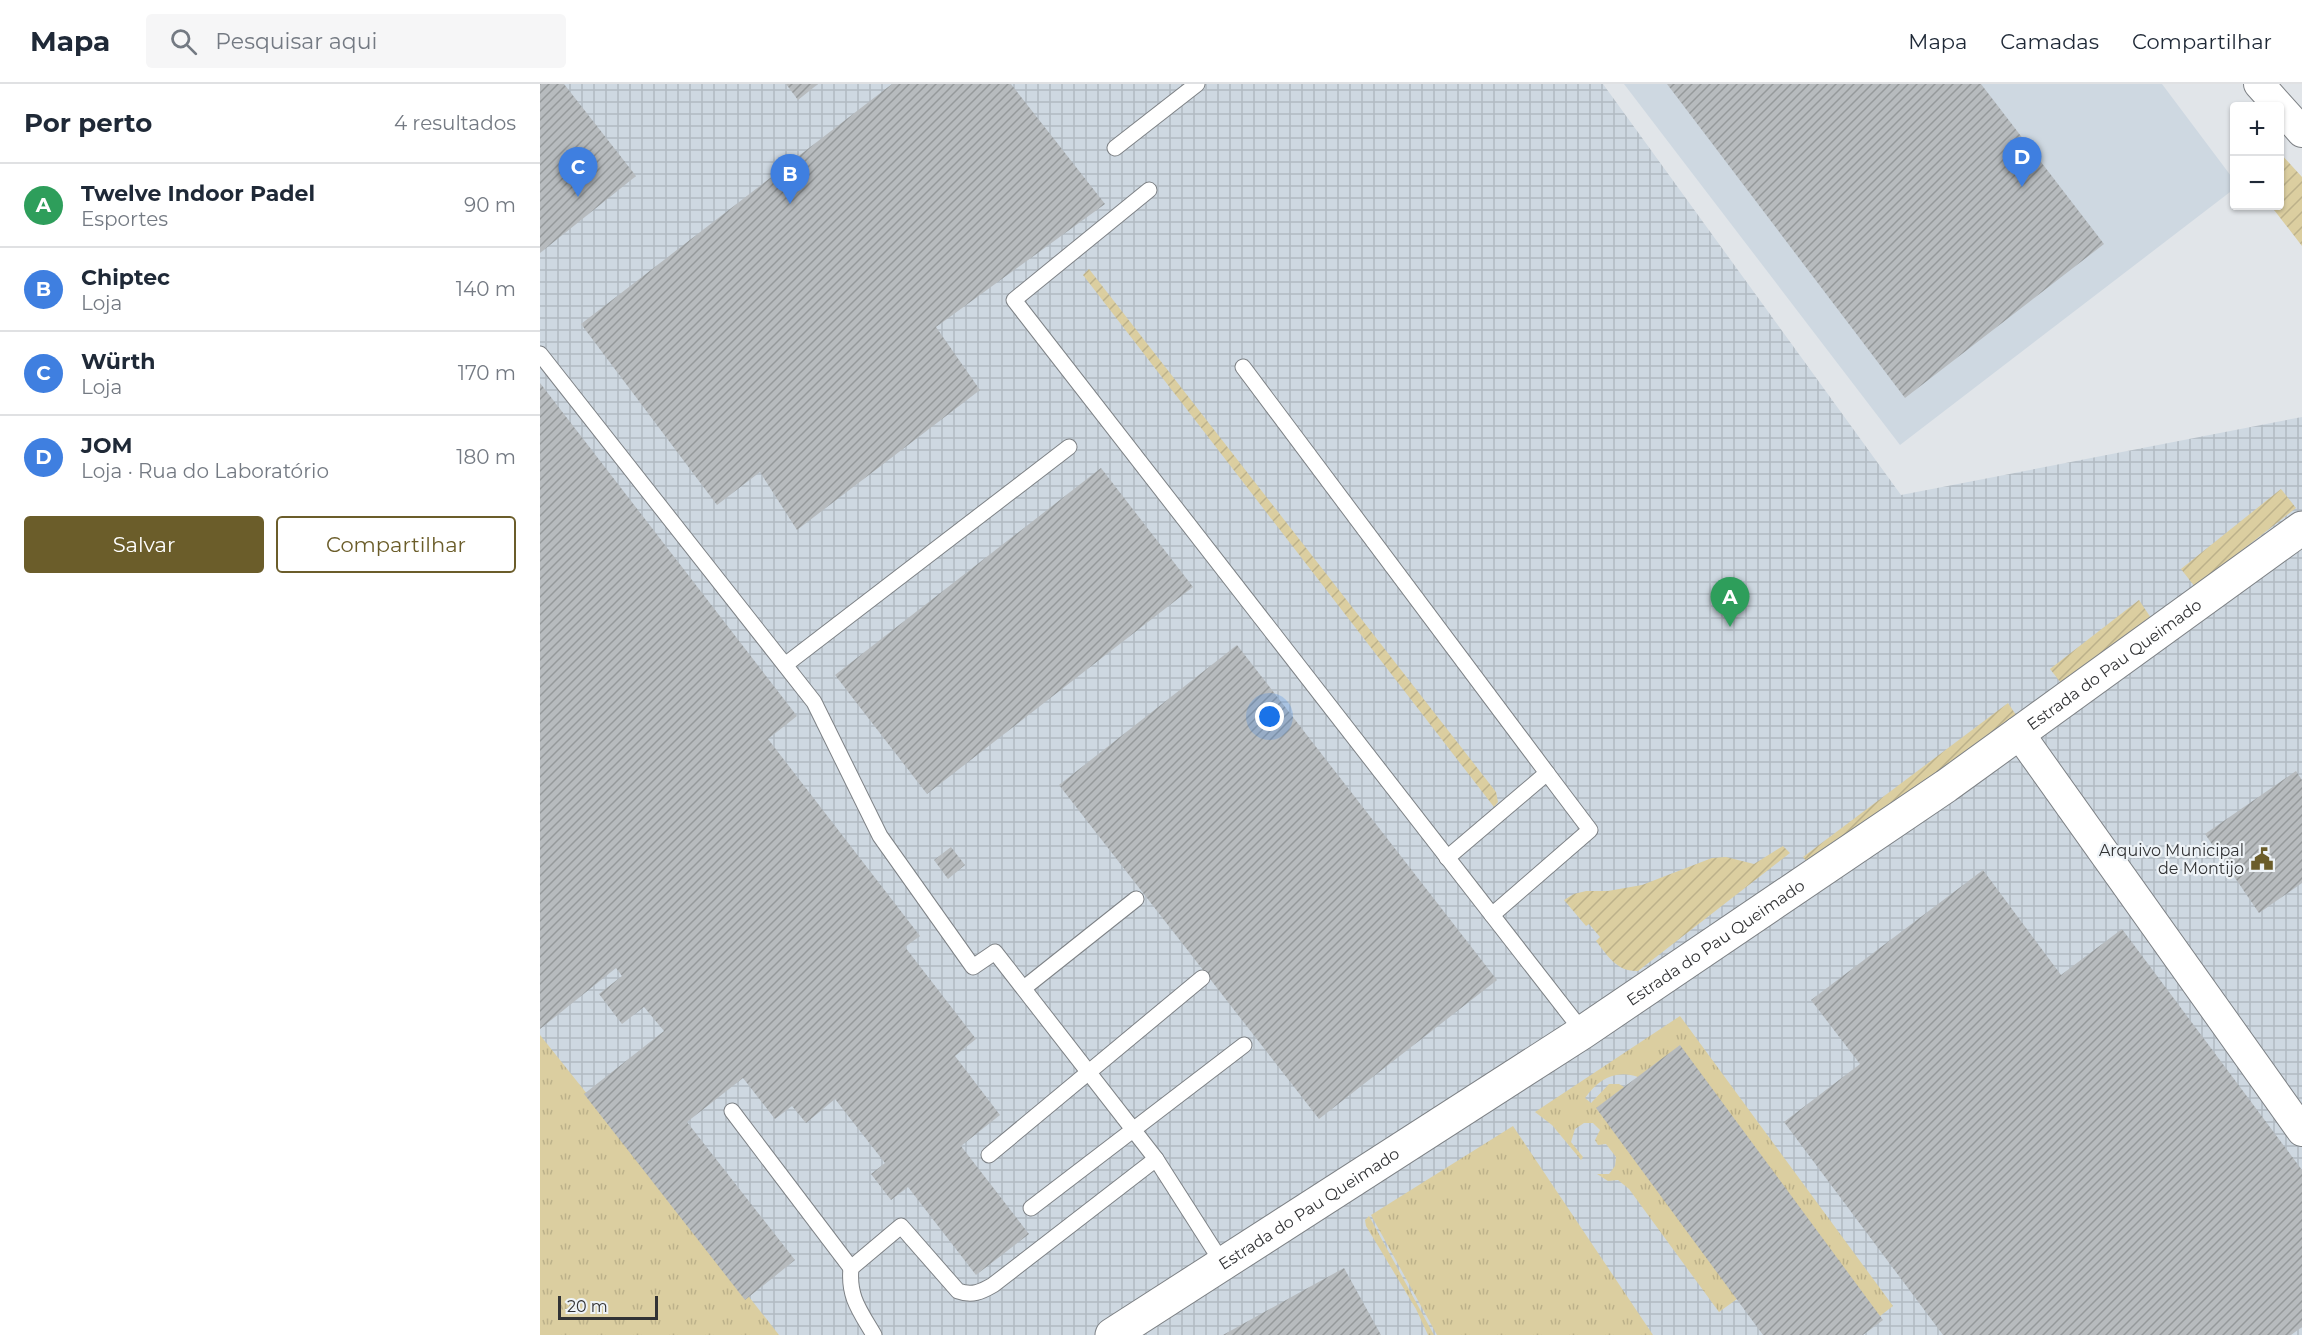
<!DOCTYPE html>
<html lang="pt">
<head>
<meta charset="utf-8">
<style>
  :root { --surface:#fff; --page:#f6f6f7; --text:#1f2937; --muted:#747a83; --line:#e0e1e3; --accent:#6b5d2a }
  body { margin:0; font-family:Montserrat,sans-serif; background:var(--page); color:var(--text) }
  .controls { position:absolute; right:18px; top:18px; display:grid; overflow:hidden; border-radius:6px; box-shadow:0 2px 4px #0004 }
  .controls button { width:54px; height:54px; display:grid; place-items:center; padding:0; border:0; border-bottom:2px solid var(--line); background:var(--surface); color:var(--text); font:30px sans-serif }
  .scale { position:absolute; left:18px; bottom:15px; width:100px; box-sizing:border-box; padding-left:6px; border:3px solid #323335; border-top:0; font-size:16px; line-height:21px; white-space:nowrap; color:#323335; -webkit-text-stroke:4px #eef3f7; paint-order:stroke }
  .you { position:absolute; left:730px; top:633px; width:21px; height:21px; margin:-15px; border:4px solid #fff; border-radius:50%; background:#1a73e8; box-shadow:0 0 0 9px #1a73e833 }
  .badge { display:grid; place-items:center; width:39px; height:39px; border-radius:50%; background:var(--accent); color:#fff; font-size:20px; font-weight:700 }
  .pin { position:absolute; translate:-50% -50px; filter:drop-shadow(0 2px 3px #0008) }
  .pin::after { content:''; position:absolute; top:32px; width:21px; height:18px; background:inherit; clip-path:polygon(0 0,100% 0,50% 100%) }
  .list { margin:0; padding:0; list-style:none }
  h2 { display:flex; justify-content:space-between; align-items:center; height:78px; margin:0; padding:0 24px; font-size:26px }
  h2 small { font-size:20px; font-weight:400; color:var(--muted) }
  .list li { display:grid; grid-template-columns:39px 1fr auto; gap:18px; align-items:center; box-sizing:border-box; height:84px; padding:0 24px; border-top:2px solid var(--line) }
  .list b { display:block; font-size:22px; white-space:nowrap }
  .list p { margin:0; font-size:20px; white-space:nowrap; color:var(--muted) }
  .list em { font-size:20px; font-style:normal; color:var(--muted) }
  .actions { display:flex; gap:12px; padding:18px 24px }
  .actions a { flex:1; padding:14px 0; border:2px solid var(--accent); border-radius:6px; text-align:center; font-size:21px; color:var(--accent) }
  .actions .main { background:var(--accent); color:#fff }
  .icon { flex:none; width:33px; height:33px; fill:none; stroke:currentColor; stroke-width:2; stroke-linecap:round; stroke-linejoin:round }
  .map { position:relative; flex:none; width:1762px; height:1251px; overflow:hidden }
  header { display:flex; align-items:center; gap:36px; box-sizing:border-box; height:84px; padding:0 30px; background:var(--surface); border-bottom:2px solid var(--line) }
  header strong { font-size:28px }
  nav { display:flex; gap:33px; margin-inline-start:auto; font-size:21px }
  .search { width:420px; height:54px; background:var(--page); display:flex; align-items:center; gap:15px; box-sizing:border-box; padding:0 21px; border-radius:6px; color:var(--muted); font-size:22px }
  main { display:flex }
  aside { flex:1; background:var(--surface) }
  .map>svg:first-child { display:block }
</style>
</head>
<body>
<header>
<strong>Mapa</strong>
<div class="search"><svg class="icon" aria-label="search" viewBox="0 0 24 24"><circle cx="10" cy="10" r="6"/><path d="M15 15l6 6"/></svg>Pesquisar aqui</div>
<nav><a>Mapa</a><a>Camadas</a><a>Compartilhar</a></nav>
</header>
<main>
<aside>
<h2>Por perto<small>4 resultados</small></h2>
<ul class="list">
<li><span class="badge" style="background:#2e9e5b">A</span><div><b>Twelve Indoor Padel</b><p>Esportes</p></div><em>90 m</em></li>
<li><span class="badge" style="background:#3f7fe0">B</span><div><b>Chiptec</b><p>Loja</p></div><em>140 m</em></li>
<li><span class="badge" style="background:#3f7fe0">C</span><div><b>Würth</b><p>Loja</p></div><em>170 m</em></li>
<li><span class="badge" style="background:#3f7fe0">D</span><div><b>JOM</b><p>Loja · Rua do Laboratório</p></div><em>180 m</em></li>
</ul>
<div class="actions"><a class="main">Salvar</a><a>Compartilhar</a></div>
</aside>
<div class="map">
<svg width="1762" height="1251" viewBox="0 0 1762 1251">
  <defs>
    <pattern id="industrial-grid" width="8" height="8" patternUnits="userSpaceOnUse" patternTransform="scale(1.5)"><rect width="8" height="8" fill="#ced8e1"/><path d="M0 4h8M4 0v8" fill="none" stroke="#b1bac2"/></pattern>
    <pattern id="grass-tufts" width="24" height="20" patternUnits="userSpaceOnUse" patternTransform="scale(1.5)"><rect width="24" height="20" fill="#dbcea0"/><path d="M3 7l-1-3M5 7V3M7 7l1-3M15 17l-1-3M17 17v-4M19 17l1-3" fill="none" stroke="#bcb18a"/></pattern>
    <pattern id="garden-furrows" width="10" height="10" patternUnits="userSpaceOnUse" patternTransform="scale(1.5)"><rect width="10" height="10" fill="#dbcea0"/><path d="M-1 1l2-2M0 10L10 0M9 11l2-2" fill="none" stroke="#bcb18a"/></pattern>
    <pattern id="building-hatch" width="6" height="6" patternUnits="userSpaceOnUse" patternTransform="scale(1.5)"><rect width="6" height="6" fill="#b7bbbe"/><path d="M-1 1l2-2M0 6l6-6M5 7l2-2" fill="none" stroke="#95999b"/></pattern>
  </defs>
  <rect width="100%" height="100%" fill="#e1e5e9"/>
  <path fill="#ced8e1" d="M1084 0H1622L1694 96V105L1360 361Z"/>
  <path fill="url(#industrial-grid)" d="M0 0H1063L1361 411 1762 333V1251H0Z"/>
  <g fill="url(#grass-tufts)">
    <path d="M1140 932 1353 1222 1340 1232 1098 993C1075 985 1058 996 1045 1014L1051 1019 1069 1000H1079L1084 1003 1197 1215 1179 1228 1089 1105 1078 1096 1068 1097 1057 1090H1069L1075 1082 1076 1073 1066 1060 1058 1061 1055 1056 1060 1046 1053 1039H1044L1035 1045 1031 1058 1043 1073 1041 1076 1012 1041 995 1028Z"/>
    <path d="M0 951 206 1209 239 1251H0Z"/>
    <path d="M973 1042 1113 1251H897L831 1131Z"/>
    <path d="M829 1132 894 1251H888L876 1225 826 1142 825 1136Z"/>
  </g>
  <g fill="url(#garden-furrows)">
    <path d="M1740 69 1762 93V162L1731 122H1740Z"/>
    <path d="M549 185 956 708 958 718 954 723 543 191Z"/>
    <path d="M1741 405 1756 424 1655 503 1641 485Z"/>
    <path d="M1599 516 1613 537 1525 604 1510 585Z"/>
    <path d="M1468 619 1480 637 1270 782 1263 773Z"/>
    <path d="M1243 762 1250 769 1098 887C1077 888 1068 872 1056 857L1060 853 1049 840 1046 842 1024 816 1034 810 1046 807H1068L1102 801 1172 774 1186 773 1214 780Z"/>
  </g>
  <g fill="url(#building-hatch)">
    <path d="M0 0H24L96 92 0 169Z"/>
    <path d="M246 0H278L258 16Z"/>
    <path d="M352 0H471L565 120 396 243 440 306 257 446 220 388 177 421 41 240Z"/>
    <path d="M1127 0H1441L1564 160 1365 314Z"/>
    <path d="M0 299 257 632 228 655 380 852 365 863 436 955 415 972 460 1031 421 1062 489 1150 436 1191 368 1103 351 1116 331 1090 345 1079 295 1015 266 1039 252 1022 235 1035 203 994 147 1038 255 1176 205 1216 44 1010 124 947 104 923 82 940 59 910 82 892 76 884 0 945Z"/>
    <path d="M561 384 653 503 387 710 295 591Z"/>
    <path d="M697 561 957 896 779 1035 519 701Z"/>
    <path d="M1756 687 1762 696V799L1719 829 1665 750Z"/>
    <path d="M411 763 425 781 408 795 394 776Z"/>
    <path d="M1443 786 1521 891 1582 845 1762 1086V1243L1751 1251H1403L1244 1038 1320 980 1271 916Z"/>
    <path d="M1140 961 1340 1232 1343 1236 1323 1251H1223L1056 1024Z"/>
    <path d="M804 1184 841 1251H683L755 1211Z"/>
  </g>
  <g fill="none" stroke-linecap="round" stroke-linejoin="round">
    <g stroke="#7e8286" stroke-width="17">
      <g id="service">
        <path d="M575 64 657 0"/>
        <path d="M609 106 474 216 1043 948"/>
        <path d="M0 270 274 618 340 752 433 883 455 868 616 1075 683 1180"/>
        <path d="M703 283 1007 689 907 774"/>
        <path d="M245 581 529 363"/>
        <path d="M952 831 1050 746 1007 689"/>
        <path d="M484 904 596 815"/>
        <path d="M192 1027 311 1184 361 1142 418 1207C432 1212 441 1208 453 1201L616 1075"/>
        <path d="M449 1071 662 894"/>
        <path d="M491 1124 704 961"/>
        <path d="M311 1184C308 1213 320 1227 334 1251"/>
      </g>
    </g>
    <g stroke="#7e8286" stroke-width="32">
      <g id="minor">
        <path d="M1719 0 1762 48"/>
        <path d="M1478 648 1762 1047"/>
      </g>
    </g>
    <g stroke="#7e8286" stroke-width="35">
      <g id="tertiary">
        <path id="s1" d="M572 1251 1043 948 1406 702 1762 444"/>
      </g>
    </g>
    <use href="#service" stroke="#fff" stroke-width="15"/>
    <use href="#minor" stroke="#fff" stroke-width="30"/>
    <use href="#tertiary" stroke="#fff" stroke-width="33"/>
  </g>
  <defs>
    <g id="civic-bare" transform="scale(1.8)"><path d="M-.6-6.5H3V-4.5H.6V-3L4-1V1h2V6H-6V1h2V-1L-.6-3ZM-1.2 2.5V6h2.4V2.5Z" fill="#6b5d2a" stroke="#eef3f7" stroke-width="2.5" paint-order="stroke"/></g>
  </defs>
  <g fill-rule="evenodd">
    <use href="#civic-bare" x="1722" y="775"/>
  </g>
  <g text-anchor="middle" dominant-baseline="central" stroke-width="4.5" stroke-linejoin="round" paint-order="stroke">
    <g font-size="16" fill="#323335" stroke="#eef3f7">
      <text stroke="none"><textPath href="#s1" startOffset="1206">Estrada do Pau Queimado</textPath></text>
      <text stroke="none"><textPath href="#s1" startOffset="720">Estrada do Pau Queimado</textPath></text>
      <text stroke="none"><textPath href="#s1" startOffset="234">Estrada do Pau Queimado</textPath></text>
    </g>
    <g font-size="16" fill="#323335" stroke="#eef3f7" text-anchor="end">
      <text x="1704" y="766">Arquivo Municipal<tspan x="1704" dy="18">de Montijo</tspan></text>
    </g>
  </g>
</svg>
<div class="controls">
<button>+</button>
<button>−</button>
</div>
<div class="scale">20 m</div>
<div class="you"></div>
<div class="pin badge" style="left:1190px;top:543px;background:#2e9e5b">A</div>
<div class="pin badge" style="left:250px;top:120px;background:#3f7fe0">B</div>
<div class="pin badge" style="left:38px;top:113px;background:#3f7fe0">C</div>
<div class="pin badge" style="left:1482px;top:103px;background:#3f7fe0">D</div>
</div>
</main>
</body>
</html>
